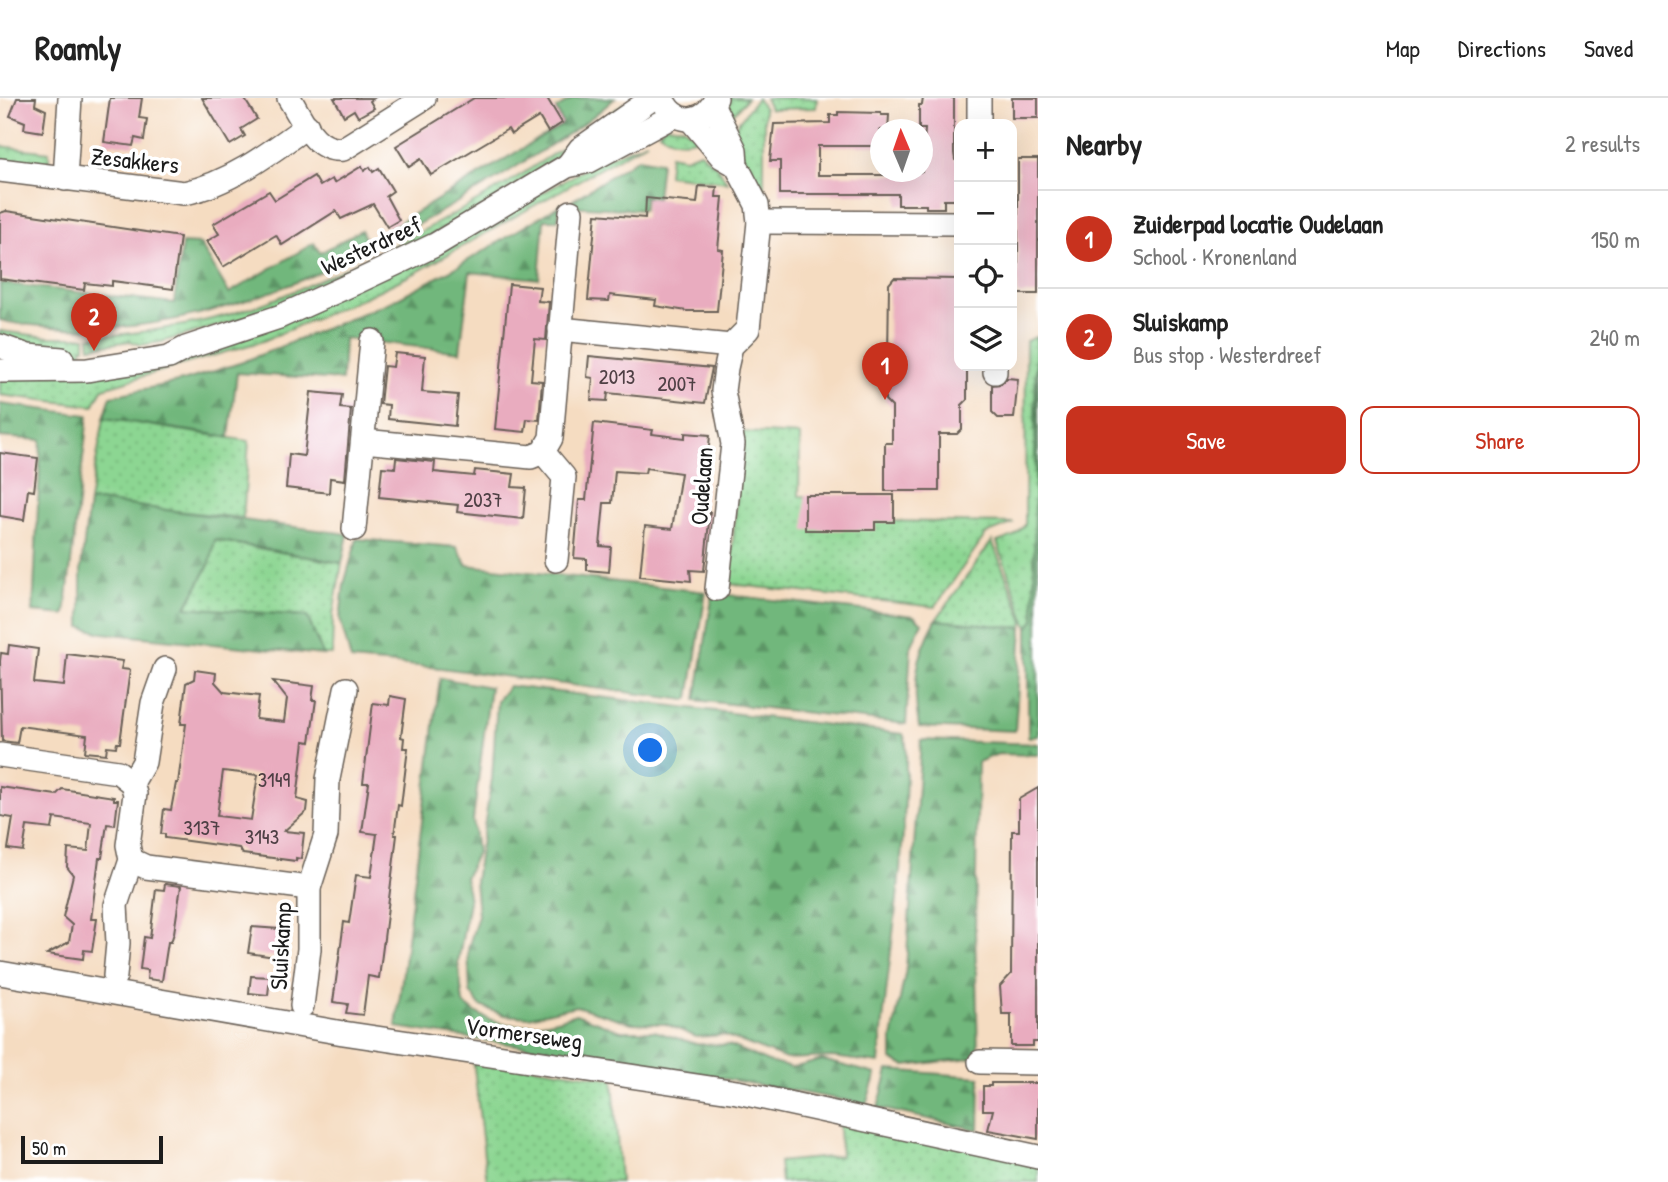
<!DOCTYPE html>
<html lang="en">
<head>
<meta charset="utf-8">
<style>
  :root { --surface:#fff; --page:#f2f2f2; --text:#222; --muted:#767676; --line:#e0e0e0; --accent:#c8321e }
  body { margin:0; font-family:"Patrick Hand",sans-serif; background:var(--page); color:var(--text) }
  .controls { position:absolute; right:21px; top:21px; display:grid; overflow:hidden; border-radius:14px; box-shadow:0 7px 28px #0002 }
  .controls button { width:63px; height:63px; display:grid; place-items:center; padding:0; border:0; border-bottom:2px solid var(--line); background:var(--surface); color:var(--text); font:35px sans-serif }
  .compass { position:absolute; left:870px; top:21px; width:63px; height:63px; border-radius:50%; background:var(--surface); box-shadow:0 7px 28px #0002; rotate:358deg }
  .scale { position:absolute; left:21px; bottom:18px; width:142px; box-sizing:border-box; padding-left:7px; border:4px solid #1c1c1c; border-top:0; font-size:19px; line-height:24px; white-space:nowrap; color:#1c1c1c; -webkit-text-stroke:5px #fff; paint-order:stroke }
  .you { position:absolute; left:651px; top:653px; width:24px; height:24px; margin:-18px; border:5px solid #fff; border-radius:50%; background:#1a73e8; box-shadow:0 0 0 10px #1a73e833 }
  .badge { display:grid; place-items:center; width:46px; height:46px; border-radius:50%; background:var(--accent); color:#fff; font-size:23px; font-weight:700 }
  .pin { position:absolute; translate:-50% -58px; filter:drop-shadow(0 2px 4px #0008) }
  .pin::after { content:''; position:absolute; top:37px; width:24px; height:21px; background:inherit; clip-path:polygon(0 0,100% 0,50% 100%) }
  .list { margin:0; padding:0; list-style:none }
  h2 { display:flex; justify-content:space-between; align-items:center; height:91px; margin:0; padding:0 28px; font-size:30px }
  h2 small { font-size:23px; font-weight:400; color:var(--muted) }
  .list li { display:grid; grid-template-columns:46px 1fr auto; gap:21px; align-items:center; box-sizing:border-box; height:98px; padding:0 28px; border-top:2px solid var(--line) }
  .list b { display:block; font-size:26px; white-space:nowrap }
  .list p { margin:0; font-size:23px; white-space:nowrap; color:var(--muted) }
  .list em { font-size:23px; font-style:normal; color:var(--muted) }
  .actions { display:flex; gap:14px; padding:21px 28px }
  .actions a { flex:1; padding:16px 0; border:2px solid var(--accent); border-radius:14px; text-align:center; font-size:24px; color:var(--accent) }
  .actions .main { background:var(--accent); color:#fff }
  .icon { flex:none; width:38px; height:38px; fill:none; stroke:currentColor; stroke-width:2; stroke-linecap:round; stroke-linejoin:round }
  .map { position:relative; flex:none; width:1038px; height:1084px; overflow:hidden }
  header { display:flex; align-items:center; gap:42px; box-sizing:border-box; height:98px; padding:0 35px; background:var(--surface); border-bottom:2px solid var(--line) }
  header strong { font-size:33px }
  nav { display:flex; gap:38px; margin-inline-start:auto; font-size:24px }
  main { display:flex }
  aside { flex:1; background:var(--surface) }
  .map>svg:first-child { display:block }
</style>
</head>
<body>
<header>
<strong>Roamly</strong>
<nav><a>Map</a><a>Directions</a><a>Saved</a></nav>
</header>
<main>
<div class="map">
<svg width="1038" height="1084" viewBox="0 0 1038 1084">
  <defs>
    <pattern id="grass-dots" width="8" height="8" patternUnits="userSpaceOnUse" patternTransform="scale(1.75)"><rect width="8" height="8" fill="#8cd692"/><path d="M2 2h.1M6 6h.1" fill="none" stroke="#78b77d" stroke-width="1.8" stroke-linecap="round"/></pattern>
    <pattern id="forest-firs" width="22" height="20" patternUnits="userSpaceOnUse" patternTransform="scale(1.75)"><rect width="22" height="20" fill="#71b77c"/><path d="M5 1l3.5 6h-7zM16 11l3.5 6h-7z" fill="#5c9465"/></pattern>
  </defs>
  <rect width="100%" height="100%" fill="#fff"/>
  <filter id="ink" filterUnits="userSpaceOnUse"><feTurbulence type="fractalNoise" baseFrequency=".0143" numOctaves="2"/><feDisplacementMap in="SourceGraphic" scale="14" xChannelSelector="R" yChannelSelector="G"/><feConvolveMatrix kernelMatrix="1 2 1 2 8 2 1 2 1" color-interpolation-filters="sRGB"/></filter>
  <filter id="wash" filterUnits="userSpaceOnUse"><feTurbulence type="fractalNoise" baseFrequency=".00686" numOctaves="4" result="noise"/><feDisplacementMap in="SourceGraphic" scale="28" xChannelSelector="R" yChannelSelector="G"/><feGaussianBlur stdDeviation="1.57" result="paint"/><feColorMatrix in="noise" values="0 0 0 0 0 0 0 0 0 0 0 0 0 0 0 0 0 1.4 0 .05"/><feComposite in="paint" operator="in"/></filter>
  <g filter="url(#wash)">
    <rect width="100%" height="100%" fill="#f5dcc1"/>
    <g fill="url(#grass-dots)" stroke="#547957" stroke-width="2">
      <path d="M725 0H747L727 24Z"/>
      <path d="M757 0 764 11V102L739 50 734 30Z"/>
      <path d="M765 0H817L816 10 770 11Z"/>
      <path d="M623 6 627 12 484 108 400 154 266 214 161 244 141 247 130 243 90 249 89 239C134 236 177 230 220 219 263 208 304 189 344 171 443 126 537 72 623 6Z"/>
      <path d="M665 27 683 29 698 40C684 45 672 44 659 34Z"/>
      <path d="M647 44 415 175 367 198 263 243 103 290 93 308 0 297V277L133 272 544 94 603 61Z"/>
      <path d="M0 48 49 54V67L0 61Z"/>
      <path d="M700 54 717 69 727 84 668 77 670 57 685 60Z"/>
      <path d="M0 233 48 239H85V250H82V256L53 257 0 244Z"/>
      <path d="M1036 239 1034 522 1028 530 997 444 1014 438 1025 427 1026 243Z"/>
      <path d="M104 320 249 343 243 420 89 404Z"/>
      <path d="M741 334 800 337 799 398 882 399V423L1014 425 986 436 935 509 730 486Z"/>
      <path d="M215 442 342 465 333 517 332 557H323L307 518 186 510 210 465Z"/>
      <path d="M992 443 1024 524 1022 530 936 522Z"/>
      <path d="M473 960 613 981 620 1084H487Z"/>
      <path d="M838 1018 1038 1063V1084H781L779 1064 841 1058Z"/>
    </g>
    <g fill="url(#forest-firs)" stroke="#466a4c" stroke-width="2">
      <path d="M574 0H615C585 28 545 50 511 72 382 152 208 244 52 229 35 227 17 227 0 222V185L174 205 182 145 200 146 229 195 314 145 320 155 361 132 367 144 563 26 556 11Z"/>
      <path d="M638 60 661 64 657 100 645 99 643 112 564 108Z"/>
      <path d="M560 107 558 122H544L539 181 470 174 460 254 344 240 342 282 237 275 229 339 104 320 111 298 183 283 243 264 390 204 457 169Z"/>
      <path d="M1036 239H1038V638L1028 639V530L1034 522Z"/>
      <path d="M0 306 88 317 65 517 33 514 41 342 0 339Z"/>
      <path d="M99 403 348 436 342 465 215 442 210 465 186 509 307 518 323 557 103 535 81 529V470L89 404Z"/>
      <path d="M357 441 457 449 467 467 706 494 689 600 686 602 441 570 351 562 340 521 344 486Z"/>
      <path d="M720 496 914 518 922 525 911 549 906 626 696 602 712 500Z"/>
      <path d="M936 522 1022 530 1015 633 919 629C912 586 915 560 936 522Z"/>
      <path d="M440 580 490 589 473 722 477 754 465 780 469 803 458 864 463 905C497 935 537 930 576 916L621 933H654L696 946 729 947 768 964 792 970 822 962 876 976 866 1006 642 966 396 929Z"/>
      <path d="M509 588 903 636 906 644C908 751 888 858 879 965L832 959 786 961 724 937 696 939 666 926 632 925 576 908 529 919 504 917 480 908 470 894 468 851 478 817 475 783 492 681 497 602Z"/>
      <path d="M921 642 1038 646V657L998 656 978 664 975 832 978 959 905 968 892 962V940L906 871Z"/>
      <path d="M888 972 980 979 979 1032 878 1010Z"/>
    </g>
    <g id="blocks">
      <g fill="#e9acbf" fill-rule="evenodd">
        <path d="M17 0H36L35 7 46 12 43 34 24 31 25 24 10 18Z"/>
        <path d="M110 0H142L139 20 147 21 144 42 135 40 133 48 104 44Z"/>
        <path d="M202 0H244L257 21 241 31 245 38 230 47Z"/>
        <path d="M334 0H374L370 3 374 10 358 19 354 12 344 18Z"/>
        <path d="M474 0H547L562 25 548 34 539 19 511 36 508 31 431 77 421 61 409 69 396 48Z"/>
        <path d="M923 0H954V55L955 62H959V102H944V110H926V107H898V96H780V63H770L774 26 830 25V17H838V14L881 15V17H889L888 32H880V48H818V77H897V74H922L925 31H919V7H922Z"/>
        <rect x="1012" y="0" width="26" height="20"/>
        <rect x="1018" y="61" width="20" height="135"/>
        <path d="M362 68 364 73 370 69 373 74 379 70 393 93 386 98 399 122 387 129 373 106 341 121 336 113 282 147 276 137 223 169 207 143 219 136 213 126 269 93 275 102 314 78 320 88 332 81 334 85Z"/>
        <path d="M699 88 717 89 716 99H723L718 151 723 152 717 213H687L655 208 656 202 610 197 609 203 588 202 596 116 645 120 646 100 697 105Z"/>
        <path d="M6 113 180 139 173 191 112 183V188L85 185 84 192 0 181V115Z"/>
        <path d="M894 180 959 181V268H967V302L962 307V331L957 336H939V393H885V345H892V309L885 302V261H888L889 186Z"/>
        <path d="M509 186 540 189 538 203 549 204 546 242 535 241 531 282 542 283 539 322 527 321 525 334 495 331Z"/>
        <path d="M395 255 425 258 422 294 458 297 455 328 388 321 389 307 380 306 384 268 393 269Z"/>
        <path d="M589 258 712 270 705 305 608 295 607 303 591 302 593 280 587 279Z"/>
        <path d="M1007 280 1018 281 1014 320H998L992 314V287L1001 286Z"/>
        <path d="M311 294 342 297 340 310 351 311 345 382 330 380 329 395 286 390 289 356 304 358Z"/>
        <path d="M594 325 653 332 652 336 685 340V335L710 337 703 414H710L704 473 690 472 691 483 640 478 645 428 672 431 681 375 646 370 645 375 615 373 612 405H604L600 448 611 449 609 474 587 472V461L574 460 579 402H586Z"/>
        <path d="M0 355 38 360 34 393 28 392 24 422 0 418Z"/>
        <path d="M396 360 435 364 434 374 474 378 475 372 514 376 512 389 526 390 523 421 457 414 458 407 379 399 382 369 395 370Z"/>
        <path d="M805 397H894V424H875V432H805Z"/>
        <path d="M9 547 38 551 34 585 64 588 67 556 123 563 121 571 130 572 120 645H117L116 649 107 648 106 656 85 654 87 637 20 628 17 645 2 643 0 563 1 555 8 556Z"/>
        <path d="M195 572 216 575 215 584 224 594 259 598 256 621 284 624 287 601 273 583 314 588 312 602H316L310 644 304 643 297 701 308 704 307 713 284 733 304 735 301 761 296 760V763L243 756 239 750 165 740V736H161L164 711 171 712 176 685H178L186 626H181L186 585 194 581ZM223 673 258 677 251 722 217 718Z"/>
        <path d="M390 598 406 601 401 639 404 640 403 650H408L401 708 398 707 394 737H397L379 880 368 878 363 917 346 915 348 906 333 904 344 824 349 825 356 777 371 779 377 736 362 734 369 685H363L373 605 389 607Z"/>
        <path d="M0 689 56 697 62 691 114 699V702H118L115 727 107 726 102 760H99L91 821H97L92 853 84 852 83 861 47 856 69 844 72 827 63 819 73 777 67 769 68 751 88 753 91 725 54 720 52 731 27 728 23 753 8 751 13 720 0 718Z"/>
        <path d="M1038 690V944H1033V948H1011V916H1002L1000 888 1011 876 1012 733H1019V701Z"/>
        <path d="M165 786 181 788 174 835 171 844H168L162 883 147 881 148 872 140 871 144 839 150 840 156 791 164 792Z"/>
        <path d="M252 829 279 831 275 859 248 855Z"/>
        <path d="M251 878 270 879 268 897 249 895Z"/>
        <path d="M991 985H1038V1041L988 1032 993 1012H983V988H991Z"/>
      </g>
    </g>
  </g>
  <g filter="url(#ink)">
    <use href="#blocks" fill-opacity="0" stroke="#685f56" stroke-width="2"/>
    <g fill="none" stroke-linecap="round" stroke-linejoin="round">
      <g stroke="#685f56" stroke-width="26">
        <g id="minor">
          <path d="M289 0C303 22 314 54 343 51L424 0"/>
          <path d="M665 6C679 30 707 23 716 0"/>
          <path d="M713 8 735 52 736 67 757 107 759 124 748 231 731 248 726 270 723 293 733 346 717 491"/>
          <path d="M690 21 722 59 736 67"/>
          <path d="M979 26V0"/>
          <path d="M569 66 580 51 653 0"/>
          <path d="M0 72 184 95C229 86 270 55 307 28"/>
          <path d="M65 81 70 0"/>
          <path d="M759 124 959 125"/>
          <path d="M560 231 731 248"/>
          <path d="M0 248 28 258 62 261"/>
          <path d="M995 268V274"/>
          <path d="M0 273 87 272 169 259 186 250 279 219 357 184 435 147 567 68 589 63 675 17"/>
          <path d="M363 343 531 359 543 354 551 340 571 114"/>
          <path d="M543 354 564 379 556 462"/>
          <path d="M354 431 372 243"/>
          <path d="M0 657 118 674 132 685 135 696 128 747 131 762 116 807 118 845 115 878"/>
          <path d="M132 685 144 664 153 605 165 571"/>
          <path d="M131 762 146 769 309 790"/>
          <path d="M0 875 343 935 737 994 1038 1059"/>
          <path d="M302 908 309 851V790L326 737 328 681 346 591"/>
          <path d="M980 964 1038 965"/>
        </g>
      </g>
      <use href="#minor" stroke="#fff" stroke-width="23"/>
    </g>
  </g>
  <g text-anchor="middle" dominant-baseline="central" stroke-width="7" stroke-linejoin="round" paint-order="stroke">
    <g font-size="21" fill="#4f4045">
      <text x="617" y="278">2013</text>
      <text x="677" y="285">2007</text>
      <text x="483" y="401">2037</text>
      <text x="274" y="681">3149</text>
      <text x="202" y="729">3137</text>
      <text x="262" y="738">3143</text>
    </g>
    <g font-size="24" fill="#1c1c1c" stroke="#fff">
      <text transform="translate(135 62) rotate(6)">Zesakkers</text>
      <text transform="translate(371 147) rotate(-25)">Westerdreef</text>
      <text transform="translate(701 388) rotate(-86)">Oudelaan</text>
      <text transform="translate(280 848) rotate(-87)">Sluiskamp</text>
      <text transform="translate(524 935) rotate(8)">Vormerseweg</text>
    </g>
  </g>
</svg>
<div class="controls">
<button>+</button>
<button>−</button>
<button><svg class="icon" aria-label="locate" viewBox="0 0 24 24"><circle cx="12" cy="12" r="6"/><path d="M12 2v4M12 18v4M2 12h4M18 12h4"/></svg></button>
<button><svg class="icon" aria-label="layers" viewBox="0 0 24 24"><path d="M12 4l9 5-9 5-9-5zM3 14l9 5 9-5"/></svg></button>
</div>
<svg class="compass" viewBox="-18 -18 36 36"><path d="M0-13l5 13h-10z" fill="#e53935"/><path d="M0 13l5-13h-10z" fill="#767676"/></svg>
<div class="scale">50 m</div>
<div class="you"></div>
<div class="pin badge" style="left:885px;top:302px">1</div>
<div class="pin badge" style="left:94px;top:253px">2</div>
</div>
<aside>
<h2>Nearby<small>2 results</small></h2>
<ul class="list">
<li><span class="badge">1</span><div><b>Zuiderpad locatie Oudelaan</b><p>School · Kronenland</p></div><em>150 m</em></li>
<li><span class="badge">2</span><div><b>Sluiskamp</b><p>Bus stop · Westerdreef</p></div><em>240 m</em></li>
</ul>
<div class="actions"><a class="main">Save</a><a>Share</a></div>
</aside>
</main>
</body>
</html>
